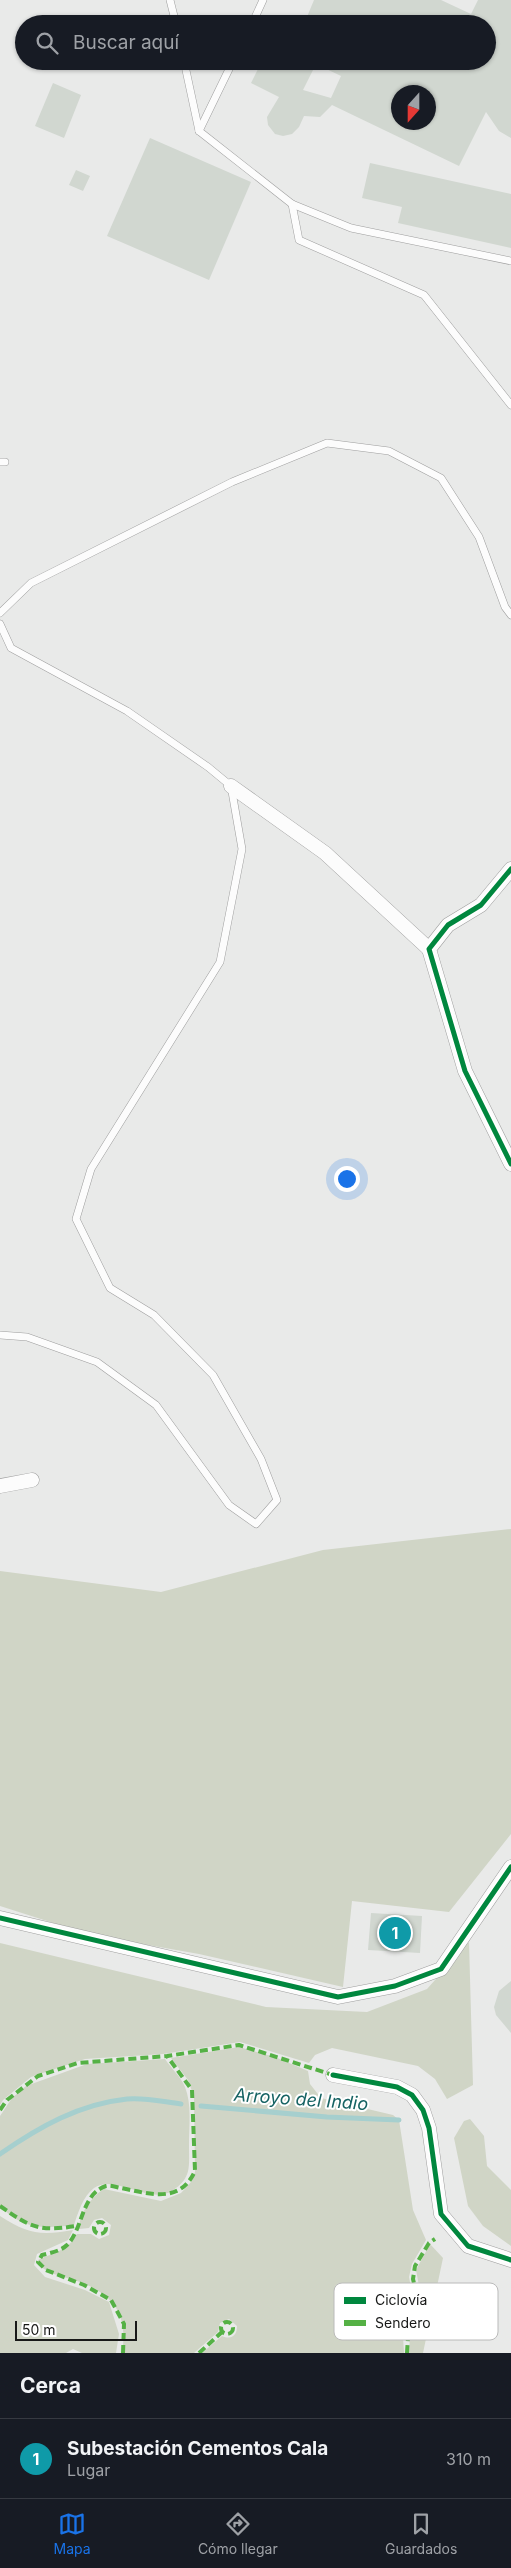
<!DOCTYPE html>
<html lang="es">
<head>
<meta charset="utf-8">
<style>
  :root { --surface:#171b24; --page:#242831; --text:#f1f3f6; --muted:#9ea1a6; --line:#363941; --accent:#1a73e8 }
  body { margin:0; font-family:Inter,sans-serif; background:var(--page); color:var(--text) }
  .compass { position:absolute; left:391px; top:85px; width:45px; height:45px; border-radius:50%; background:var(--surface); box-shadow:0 1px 4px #0004; rotate:201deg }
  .scale { position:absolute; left:15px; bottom:12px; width:122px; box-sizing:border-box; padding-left:5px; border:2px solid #181918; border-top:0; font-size:14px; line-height:18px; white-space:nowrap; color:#181918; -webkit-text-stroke:4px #fff; paint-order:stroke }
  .you { position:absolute; left:346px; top:1178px; width:18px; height:18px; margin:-12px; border:4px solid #fff; border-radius:50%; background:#1a73e8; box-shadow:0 0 0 8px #1a73e833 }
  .badge { display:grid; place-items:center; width:32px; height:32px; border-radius:50%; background:var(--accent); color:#fff; font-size:16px; font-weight:700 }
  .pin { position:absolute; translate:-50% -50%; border:2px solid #fff; box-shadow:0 1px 5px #0006 }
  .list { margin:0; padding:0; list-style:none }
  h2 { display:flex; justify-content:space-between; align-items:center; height:65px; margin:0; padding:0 20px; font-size:21px }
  h2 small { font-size:16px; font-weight:400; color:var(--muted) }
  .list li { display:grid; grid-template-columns:32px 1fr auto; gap:15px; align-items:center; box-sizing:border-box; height:80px; padding:0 20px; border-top:1px solid var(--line) }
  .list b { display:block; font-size:19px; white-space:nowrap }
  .list p { margin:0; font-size:16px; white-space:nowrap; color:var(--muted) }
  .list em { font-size:16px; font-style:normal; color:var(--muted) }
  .icon { flex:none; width:28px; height:28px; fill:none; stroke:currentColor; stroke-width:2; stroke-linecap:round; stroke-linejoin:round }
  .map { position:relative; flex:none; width:511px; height:2353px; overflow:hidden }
  .search { position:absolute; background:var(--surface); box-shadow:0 1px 4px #0004; left:15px; right:15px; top:15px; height:55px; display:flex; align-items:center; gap:12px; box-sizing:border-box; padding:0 18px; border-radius:28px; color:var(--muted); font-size:19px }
  .sheet { height:145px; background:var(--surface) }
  nav { display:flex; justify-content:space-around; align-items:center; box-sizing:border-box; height:70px; border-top:1px solid var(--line); background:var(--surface); font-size:14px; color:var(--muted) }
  nav a { display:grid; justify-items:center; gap:2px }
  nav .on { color:var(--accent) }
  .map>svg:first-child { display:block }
</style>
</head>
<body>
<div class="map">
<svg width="511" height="2353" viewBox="0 0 511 2353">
  <rect width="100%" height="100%" fill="#e9eae9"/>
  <g fill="#d0d5c6">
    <path d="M511 1529V1834L449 1912 352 1901 343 1987 199 1954 91 1935 0 1906V1571L161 1592 323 1550Z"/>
    <path d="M469 1942 473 2085 447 2099 435 2079 418 2066 332 2048 315 2055 309 2063 240 2042 163 2054 85 2059 31 2077 3 2100 0 2105V1943L266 2007 367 2012 427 1989Z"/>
    <path d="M239 2047 275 2057 308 2071 310 2084 321 2098 393 2115 399 2120 413 2210 426 2240 412 2264 409 2277 413 2298 403 2336 404 2353H202L222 2336C231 2340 237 2336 237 2326L229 2319 220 2323 218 2332 194 2353H122C129 2312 111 2292 74 2280 61 2276 48 2274 38 2264V2260C53 2253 69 2250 77 2234H91L99 2239 109 2235 111 2225 102 2218 94 2220 89 2228 79 2229C79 2214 92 2196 104 2189L161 2201 181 2193 191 2182 195 2172 194 2097 188 2080 171 2058Z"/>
    <path d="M165 2059C171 2068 181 2077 185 2087 192 2104 189 2127 189 2145 189 2167 192 2178 172 2191 148 2205 115 2173 94 2188 83 2196 78 2213 74 2225 43 2229 22 2229 0 2206V2116L12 2098 26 2086 87 2064Z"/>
    <path d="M470 2119 484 2136 487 2166 511 2190V2246L483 2226 468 2206 454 2138 464 2121Z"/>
    <path d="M0 2216C28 2234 40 2236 73 2230L68 2240 37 2254 34 2265 45 2277 85 2290 109 2302 119 2334 116 2353H82L73 2349 66 2353H0Z"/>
    <path d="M430 2244 443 2258 423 2353H409L410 2334 414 2335V2326L411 2324 420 2291 416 2270Z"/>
  </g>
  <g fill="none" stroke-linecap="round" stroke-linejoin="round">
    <g stroke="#a6cfce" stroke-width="5">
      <path d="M201 2106 327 2117 399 2120"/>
      <path d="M0 2154C39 2127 79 2104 127 2099 144 2097 164 2102 181 2104"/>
    </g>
  </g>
  <g fill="#d1d7d0" fill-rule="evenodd">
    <path d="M314 0H441L471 14 478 0H511V138L499 131 486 112 459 166 332 105 320 117 304 116 299 127 292 134 283 136 275 134 268 125 267 117 279 97 251 83 262 61H487V24H353L342 19 340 24H304ZM316 64 341 76 331 98 303 90ZM398 92H428V122H398Z"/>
    <path d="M53 83 81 95 64 138 35 126Z"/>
    <path d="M150 138 251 182 209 280 107 236Z"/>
    <path d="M370 163 511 194V248L398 223 402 207 362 198Z"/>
    <path d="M76 170 90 176 83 191 69 185Z"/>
    <path d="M371 1913 422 1916 420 1953 368 1950Z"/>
    <path d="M511 1981V2033L496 2015 494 2007 499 1991Z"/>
  </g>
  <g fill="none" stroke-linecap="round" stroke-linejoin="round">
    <g stroke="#9e9e9e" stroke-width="8">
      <g id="service">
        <path d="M170 0 176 24"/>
        <path d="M252 24 263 0"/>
        <path d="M184 61 199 131"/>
        <path d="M233 61 199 131 292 204 351 228 511 261"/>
        <path d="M292 204 299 240 424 295 511 405"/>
        <path d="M0 462H5"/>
        <path d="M0 613 31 583 232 482 327 443 389 451 441 478 479 537 505 607 511 615"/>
        <path d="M0 624 11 648 127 711 208 767 231 786 242 849 220 962 91 1169 76 1219 110 1288 154 1315 213 1375 261 1459 277 1500 256 1524 229 1505 156 1405 97 1362 27 1337 0 1335"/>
      </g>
    </g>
    <g stroke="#9e9e9e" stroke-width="15">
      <g id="minor">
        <path d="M231 786 325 853 429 949"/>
        <path d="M511 869 481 905 448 925 429 949 465 1071 511 1164"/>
        <path d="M0 1486 32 1480"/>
        <path d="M0 1918 338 1997 395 1986 441 1969 511 1867"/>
        <path d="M333 2075 397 2087 412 2095 423 2110 429 2128 441 2214 468 2246 511 2260"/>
      </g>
    </g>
    <use href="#service" stroke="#fcfcfc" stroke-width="7"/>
    <use href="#minor" stroke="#fcfcfc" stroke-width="14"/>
    <g stroke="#55b145" stroke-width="4" stroke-dasharray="8 4" stroke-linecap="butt">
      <path d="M0 2110 7 2100 38 2076 78 2063 167 2056 239 2045 333 2075"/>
      <path d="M0 2206C30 2227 38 2232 76 2226"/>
      <circle cx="100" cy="2228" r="6"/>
      <circle cx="227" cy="2328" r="6"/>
      <path d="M123 2353 124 2324 111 2300 84 2285 46 2270 38 2262 42 2255C50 2253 61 2251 67 2245 83 2230 81 2194 106 2186 110 2185 116 2187 121 2188 150 2194 180 2204 195 2171L192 2090 167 2056"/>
      <path d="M199 2353 222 2332"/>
      <path d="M407 2353 409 2321 417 2296 413 2279 415 2266 429 2243 435 2239"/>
    </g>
    <g stroke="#fff" stroke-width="8">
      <g id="cycleway">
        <path d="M511 869 481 905 448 925 429 949 465 1071 511 1164"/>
        <path d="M0 1918 338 1997 395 1986 441 1969 511 1867"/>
        <path d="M333 2075 397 2087 412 2095 423 2110 429 2128 441 2214 468 2246 511 2260"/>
      </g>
    </g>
    <use href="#cycleway" stroke="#00873e" stroke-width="5"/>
  </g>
  <g text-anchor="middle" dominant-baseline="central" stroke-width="4" stroke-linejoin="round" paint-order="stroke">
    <g font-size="18" font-style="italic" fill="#166363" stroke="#fff">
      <text transform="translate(301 2099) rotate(4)">Arroyo del Indio</text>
    </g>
  </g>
  <rect x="334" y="2283" width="164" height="57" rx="8" fill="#fff" stroke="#bababa" stroke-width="1"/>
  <rect x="344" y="2297" width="22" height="7" fill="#00873e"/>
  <rect x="344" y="2320" width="22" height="6" fill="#55b145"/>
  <g font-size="14" fill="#181918">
    <text x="375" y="2305">Ciclovía</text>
    <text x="375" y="2328">Sendero</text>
  </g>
</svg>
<svg class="compass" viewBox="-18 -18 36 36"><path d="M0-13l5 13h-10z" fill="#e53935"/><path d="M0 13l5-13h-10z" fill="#9ea1a6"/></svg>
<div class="scale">50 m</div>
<div class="you"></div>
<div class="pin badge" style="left:395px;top:1933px;background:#0f9aa8">1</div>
<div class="search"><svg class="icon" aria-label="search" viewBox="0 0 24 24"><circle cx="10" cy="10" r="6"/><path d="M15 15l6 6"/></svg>Buscar aquí</div>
</div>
<section class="sheet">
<h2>Cerca<small></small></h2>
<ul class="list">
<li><span class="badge" style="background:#0f9aa8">1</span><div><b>Subestación Cementos Cala</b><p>Lugar</p></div><em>310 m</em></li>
</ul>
</section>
<nav>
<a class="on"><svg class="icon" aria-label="map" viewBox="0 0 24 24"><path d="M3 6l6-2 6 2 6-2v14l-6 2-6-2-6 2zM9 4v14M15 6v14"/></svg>Mapa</a>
<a><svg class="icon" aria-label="directions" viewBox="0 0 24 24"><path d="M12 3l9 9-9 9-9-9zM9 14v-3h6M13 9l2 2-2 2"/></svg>Cómo llegar</a>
<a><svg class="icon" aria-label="saved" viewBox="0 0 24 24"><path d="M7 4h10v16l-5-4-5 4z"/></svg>Guardados</a>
</nav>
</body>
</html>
